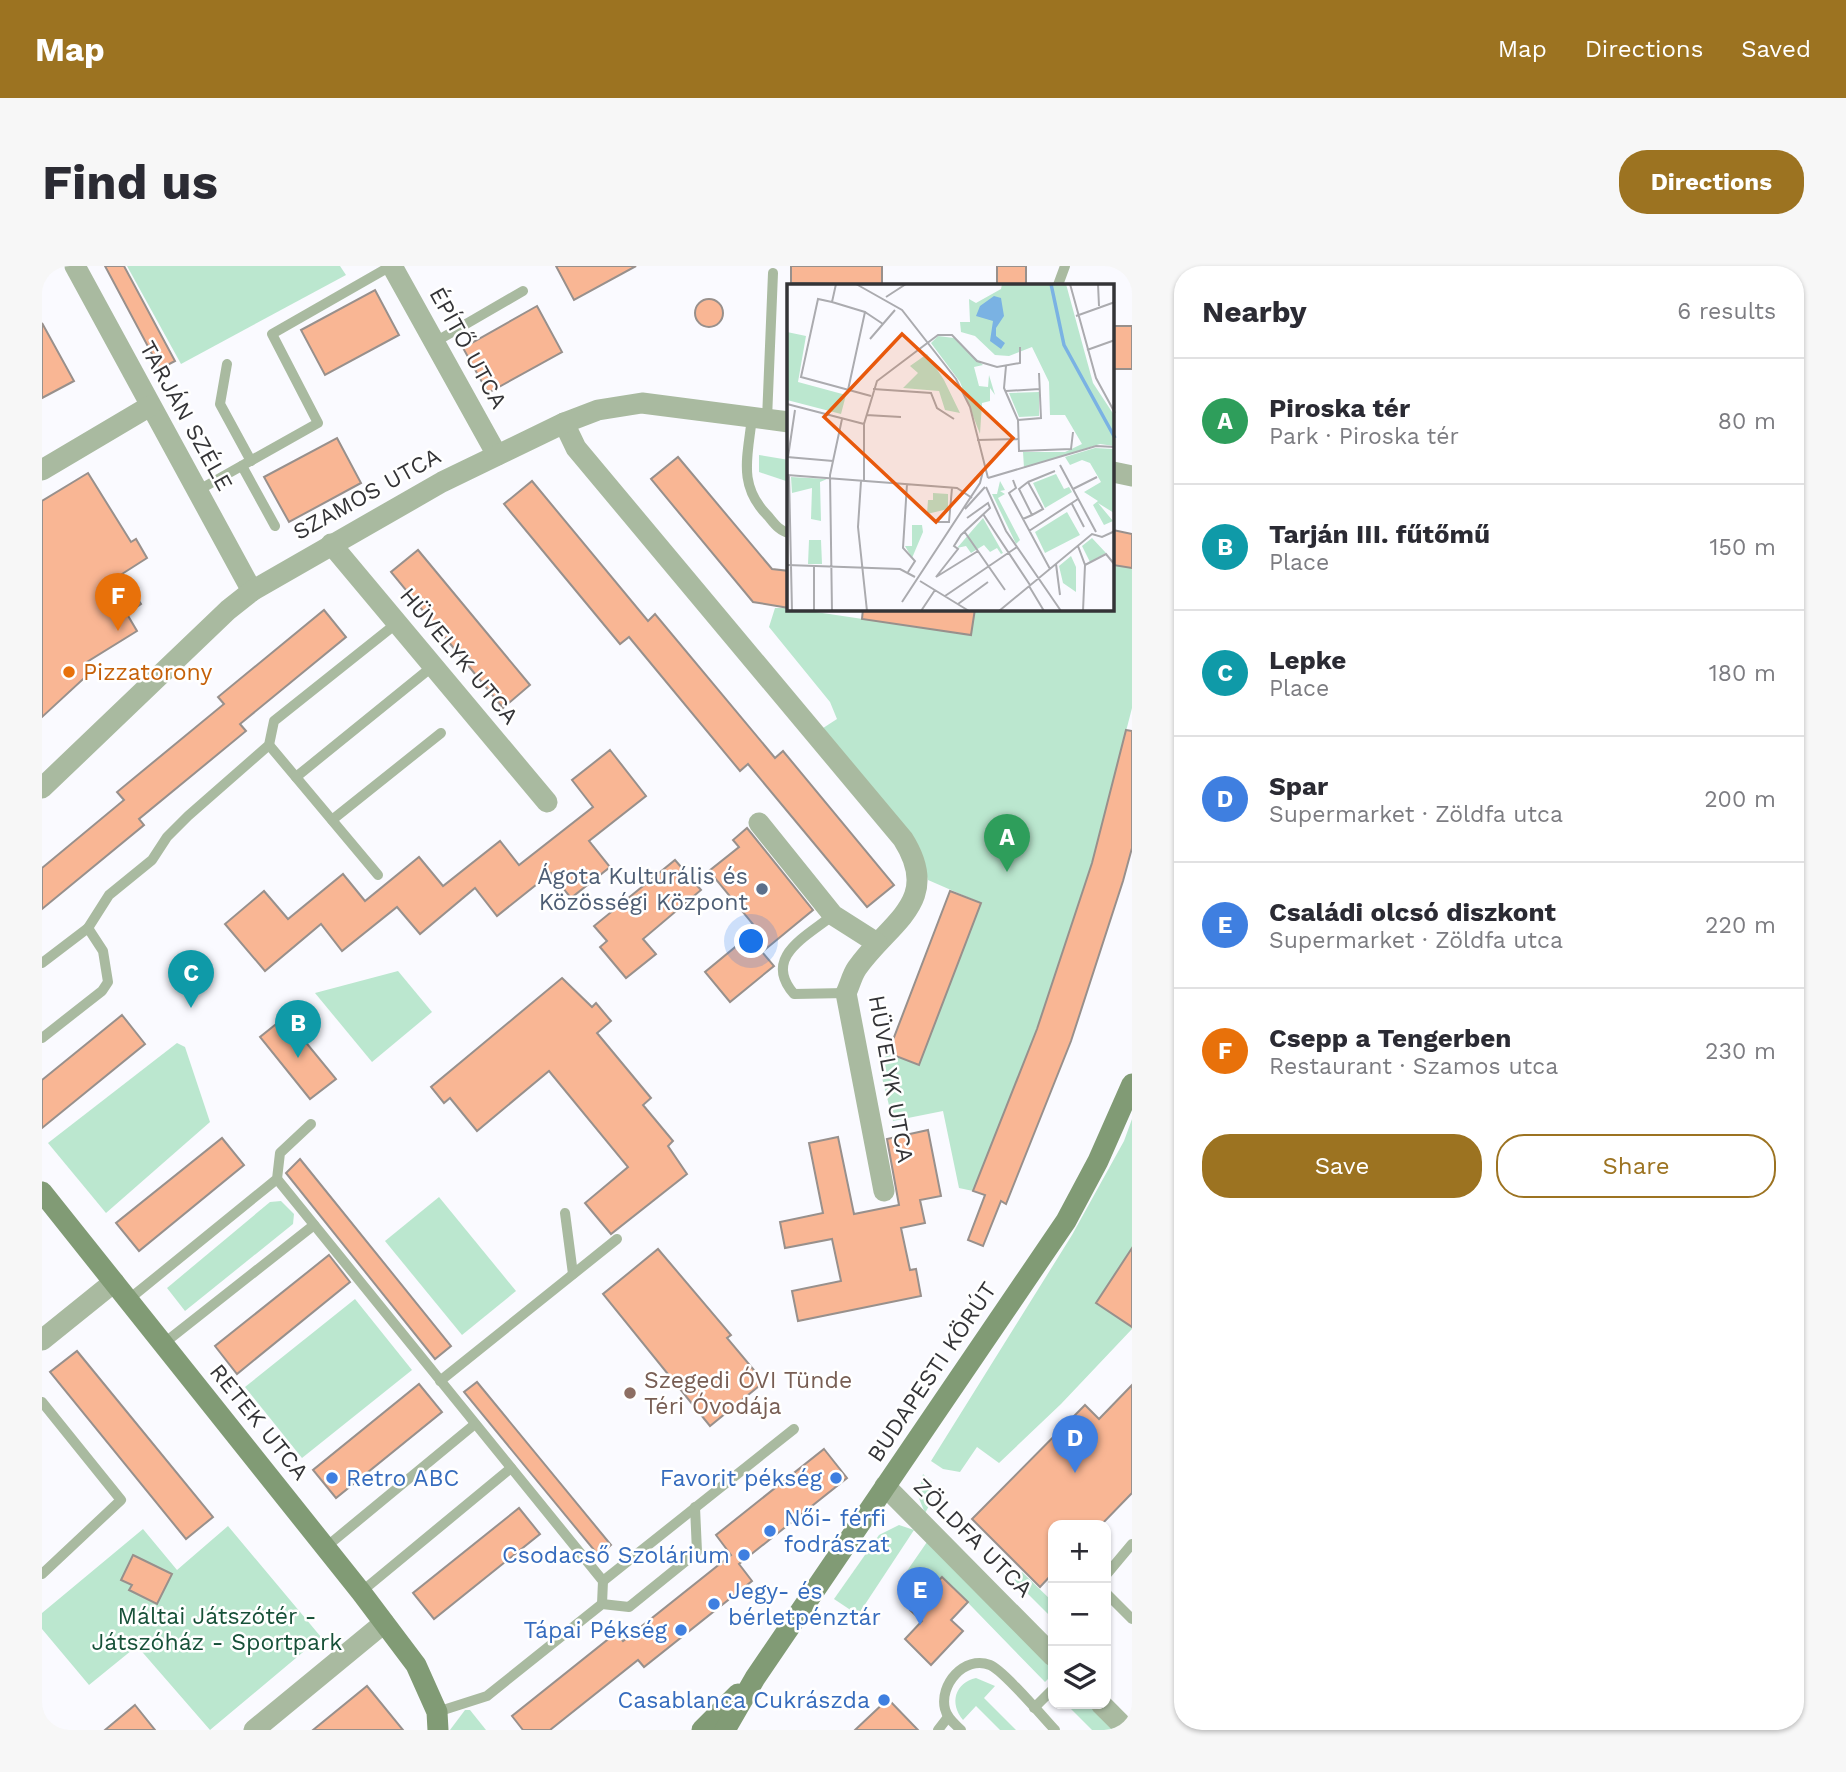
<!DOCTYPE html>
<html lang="en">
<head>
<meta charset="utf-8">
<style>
  :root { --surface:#fff; --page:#f7f7f7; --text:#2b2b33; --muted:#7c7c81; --line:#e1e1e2; --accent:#9c7321 }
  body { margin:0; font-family:"Work Sans",sans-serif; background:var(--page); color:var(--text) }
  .controls { position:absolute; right:21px; bottom:21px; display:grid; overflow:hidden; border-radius:14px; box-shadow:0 2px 5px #0004 }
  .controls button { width:63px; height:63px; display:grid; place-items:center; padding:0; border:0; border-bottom:2px solid var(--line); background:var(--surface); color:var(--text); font:35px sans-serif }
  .you { position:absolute; left:710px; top:676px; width:24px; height:24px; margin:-18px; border:5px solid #fff; border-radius:50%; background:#1a73e8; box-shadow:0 0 0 10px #1a73e833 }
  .badge { display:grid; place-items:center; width:46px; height:46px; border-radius:50%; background:var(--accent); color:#fff; font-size:23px; font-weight:700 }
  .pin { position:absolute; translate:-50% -58px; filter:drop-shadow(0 2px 4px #0008) }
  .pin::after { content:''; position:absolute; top:37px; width:24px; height:21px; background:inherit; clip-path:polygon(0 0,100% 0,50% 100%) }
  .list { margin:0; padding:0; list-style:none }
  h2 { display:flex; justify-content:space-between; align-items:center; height:91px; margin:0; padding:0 28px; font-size:30px }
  h2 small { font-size:23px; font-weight:400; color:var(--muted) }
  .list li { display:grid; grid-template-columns:46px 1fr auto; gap:21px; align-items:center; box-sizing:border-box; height:126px; padding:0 28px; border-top:2px solid var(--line) }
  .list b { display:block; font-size:26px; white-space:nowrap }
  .list p { margin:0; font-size:23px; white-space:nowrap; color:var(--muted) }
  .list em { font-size:23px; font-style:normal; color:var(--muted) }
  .actions { display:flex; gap:14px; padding:21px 28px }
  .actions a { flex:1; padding:16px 0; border:2px solid var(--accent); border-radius:28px; text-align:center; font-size:24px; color:var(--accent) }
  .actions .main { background:var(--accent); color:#fff }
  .icon { flex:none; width:38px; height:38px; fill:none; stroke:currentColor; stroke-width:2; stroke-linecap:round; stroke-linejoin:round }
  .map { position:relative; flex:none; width:1090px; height:1464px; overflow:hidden; border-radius:28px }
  header { display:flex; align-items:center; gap:42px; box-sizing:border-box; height:98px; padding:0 35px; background:var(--accent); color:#fff }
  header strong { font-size:33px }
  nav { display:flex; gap:38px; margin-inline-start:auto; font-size:24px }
  .intro { display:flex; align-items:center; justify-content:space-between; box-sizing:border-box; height:168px; padding:0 42px }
  h1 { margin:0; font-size:49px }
  .button { padding:18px 32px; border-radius:28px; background:var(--accent); color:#fff; font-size:24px; font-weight:700 }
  main { display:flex; gap:42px; padding:0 42px }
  aside { flex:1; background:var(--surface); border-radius:28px; box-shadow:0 2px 5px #0004 }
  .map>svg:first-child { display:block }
</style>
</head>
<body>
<header>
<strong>Map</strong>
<nav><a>Map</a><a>Directions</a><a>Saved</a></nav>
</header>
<div class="intro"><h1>Find us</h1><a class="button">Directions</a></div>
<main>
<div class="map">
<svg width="1090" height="1464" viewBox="0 0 1090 1464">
  <rect width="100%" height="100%" fill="#fafaff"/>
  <g fill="#bbe7cf">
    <path d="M85 0H298L304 9 139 98Z"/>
    <path d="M717 189 747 194V216L717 206Z"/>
    <path d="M1071 299 1090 302V442L1050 597 995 763 931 925 917 922 901 845 851 855 837 800 846 787 877 799 939 637 886 614 875 579 778 464 795 453 788 436 727 361 733 342H747L928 369 933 343H1071Z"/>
    <path d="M356 705 390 746 330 796 273 727Z"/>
    <path d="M135 777 143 781 168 856 64 947 6 877Z"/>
    <path d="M1090 853V982L1054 1037 1088 1060 1090 1058V1063L1019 1138 957 1197 935 1181 918 1206 901 1203 889 1195 1030 969 1082 875Z"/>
    <path d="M397 931 474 1025 420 1069 343 975Z"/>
    <path d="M239 935 252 948 251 958 143 1045 125 1022 228 936Z"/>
    <path d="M313 1033 370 1104 260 1192 203 1121Z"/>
    <path d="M881 1208 890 1216C891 1229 890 1236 883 1247L876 1230Z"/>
    <path d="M857 1259 872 1264 816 1349 792 1333 837 1269Z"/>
    <path d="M186 1260 279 1371 168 1464 95 1380 47 1419 0 1363V1347L101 1263 135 1304Z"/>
    <path d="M885 1276 1011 1403V1408L1003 1416 900 1310 873 1336 856 1318Z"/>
    <path d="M980 1306 1011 1336V1353L972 1314Z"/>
    <path d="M934 1412 953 1420 942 1432 974 1464H958L934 1440 921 1454C907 1437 913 1417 934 1412Z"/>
    <path d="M1024 1438H1046L1072 1464H1050Z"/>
    <path d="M423 1444H428L444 1464H408Z"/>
  </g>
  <g fill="#f9b694" stroke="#98908c" stroke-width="2">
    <path d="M63 0H82L133 95 118 103Z"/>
    <path d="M514 0H594L532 34Z"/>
    <path d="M749 0H840V19L749 17Z"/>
    <rect x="955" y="0" width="29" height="19"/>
    <path d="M333 24 357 69 283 109 259 64Z"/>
    <circle cx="667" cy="47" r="14"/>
    <path d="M495 40 520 86 446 127 421 82Z"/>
    <path d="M0 57 32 115 0 132Z"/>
    <rect x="1071" y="60" width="19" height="43"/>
    <path d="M295 172 319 217 247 256 222 211Z"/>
    <path d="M636 191 730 303 747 305V342L711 336 609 213Z"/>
    <path d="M46 207 89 276 94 273 105 292 80 308 99 338 85 348 95 365 45 396 52 403 0 451V235Z"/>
    <path d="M490 215 606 355 613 348 733 492 741 485 852 619 825 641 706 498 698 505 587 371 578 378 462 238Z"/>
    <path d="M1071 264 1090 268V302L1071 299Z"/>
    <path d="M376 284 488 419 461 442 349 306Z"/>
    <path d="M821 343H933L929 369 820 353Z"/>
    <path d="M282 344 304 371 198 458 204 465 97 553 102 559 0 643V602L82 534 75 526 182 438 176 431Z"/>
    <path d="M1084 464 1090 465V582L1081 615 1029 775 964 938 959 935 941 980 926 974 943 929 931 925 995 763 1050 597Z"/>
    <path d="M568 484 604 530 547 575 568 601 529 632 509 607 455 650 433 622 378 668 355 641 300 685 279 658 223 705 183 658 222 625 246 653 301 608 323 635 377 591 401 620 458 575 477 599 551 541 530 514Z"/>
    <path d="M705 562 771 644 720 686 732 700 688 736 663 706 715 663 667 605 697 581 691 574Z"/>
    <path d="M633 594 659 624 601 673 614 688 584 712 558 681 565 675 552 660Z"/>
    <path d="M908 625 939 637 877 799 846 787Z"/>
    <path d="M520 712 550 741 554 737 569 755 555 767 609 832 601 839 631 875 626 880 645 908 569 968 543 937 586 901 507 805 435 865 408 832 402 837 389 821Z"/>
    <path d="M80 749 103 778 0 862V814Z"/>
    <path d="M243 751 294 813 268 833 218 771Z"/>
    <path d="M886 864 899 930 878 934 883 957 859 962 868 1004 874 1003 879 1030 756 1055 750 1025 799 1015 790 973 743 982 738 956 781 947 767 877 796 871 812 948 857 939 845 873Z"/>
    <path d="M180 872 202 899 97 985 74 957Z"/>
    <path d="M258 893 409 1080 393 1093 244 907Z"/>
    <path d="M1090 982V1061L1054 1037Z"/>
    <path d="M616 983 689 1069 685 1072 722 1116 668 1160 561 1028Z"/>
    <path d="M287 989 308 1016 195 1108 173 1080Z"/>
    <path d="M35 1085 171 1251 144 1273 8 1106Z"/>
    <path d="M435 1116 569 1279 557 1290 422 1126Z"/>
    <path d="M377 1118 400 1146 294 1232 271 1204Z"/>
    <path d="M1090 1119V1227L1059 1259H1011V1307L998 1321 930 1253 1043 1139 1057 1153Z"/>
    <path d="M782 1183 805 1212 697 1298 710 1315 602 1401 596 1394 508 1464H481L470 1450 574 1367 581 1375 689 1289 674 1269Z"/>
    <path d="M477 1242 498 1268 392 1353 371 1327Z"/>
    <path d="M91 1289 130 1308 115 1338 87 1324 90 1319 79 1314Z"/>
    <path d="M900 1311 926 1336 909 1354 921 1365 889 1399 863 1373 880 1355 868 1344Z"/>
    <path d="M325 1420 361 1464H271Z"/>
    <path d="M846 1433 876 1464H813Z"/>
    <path d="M93 1439 113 1464H63Z"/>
  </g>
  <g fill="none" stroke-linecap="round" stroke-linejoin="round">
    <g stroke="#a9baa0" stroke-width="10">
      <path d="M1016 19 1023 0"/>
      <path d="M393 76 481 25"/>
      <path d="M185 98 178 138 209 195"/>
      <path d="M710 151C706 190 695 219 726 250 732 257 737 265 747 267"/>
      <path d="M725 153 731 7"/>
      <path d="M200 200 233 260"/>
      <path d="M155 225 276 157 230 68 349 0"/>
      <path d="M227 479 336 609"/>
      <path d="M254 511 391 400"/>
      <path d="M290 554 399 467"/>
      <path d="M791 649C764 671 720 691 752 728L804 727"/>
      <path d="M0 697 46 662 67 629 110 594 125 571 146 550 227 479 232 455 355 357"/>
      <path d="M0 772 60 725 66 716 61 685 46 662"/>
      <path d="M235 913 561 1315 560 1338"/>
      <path d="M523 947 531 1008"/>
      <path d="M86 1034 235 913 238 887 269 858"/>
      <path d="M121 1078 272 959"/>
      <path d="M398 1115 575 973"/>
      <path d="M0 1136 79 1234 0 1308"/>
      <path d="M284 1281 433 1158"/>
      <path d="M1064 1309 1090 1278"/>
      <path d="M561 1315 752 1163"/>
      <path d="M319 1326 469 1202"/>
      <path d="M1064 1327 1090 1353"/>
      <path d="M992 1442 1011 1423"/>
      <path d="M395 1446 445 1430 560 1338 587 1341 655 1286 653 1241"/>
      <path d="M896 1464 906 1451"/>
      <path d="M919 1464C912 1457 905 1452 903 1443 897 1419 922 1389 948 1399 961 1404 1001 1451 1013 1464"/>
    </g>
    <g stroke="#a9baa0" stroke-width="21">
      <path d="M33 0 210 325"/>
      <path d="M350 0 455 189"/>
      <path d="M522 157 534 182 861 573C901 636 847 656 815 702 810 709 808 719 804 727L842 925"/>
      <path d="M0 204 108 140"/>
      <path d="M1071 206 1090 210"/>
      <path d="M289 278 505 536"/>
      <path d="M0 522 186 344 210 325 400 216 522 157 556 144 600 137 747 156"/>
      <path d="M717 557 791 649 835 677"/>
      <path d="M0 1074 72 1016"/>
      <path d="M843 1220 1011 1390"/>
      <path d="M1059 1438 1085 1464"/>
      <path d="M212 1464 342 1357"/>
    </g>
    <g stroke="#819b75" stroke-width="21">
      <path d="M0 926 319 1326 374 1399 395 1446 396 1464"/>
      <path d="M660 1464 696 1428"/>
      <path d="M683 1464 713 1412 1024 955 1056 895 1090 818"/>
    </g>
  </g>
  <circle fill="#e8710a" stroke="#fff" stroke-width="2.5" cx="27" cy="406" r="7"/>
  <circle fill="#5c6f8a" stroke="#fff" stroke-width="2.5" cx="720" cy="623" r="7"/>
  <circle fill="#8d6e63" stroke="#fff" stroke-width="2.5" cx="588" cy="1127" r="7"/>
  <g fill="#3f7fe0" stroke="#fff" stroke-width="2.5">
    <circle cx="290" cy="1212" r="7"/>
    <circle cx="794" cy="1212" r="7"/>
    <circle cx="728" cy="1265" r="7"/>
    <circle cx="702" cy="1289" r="7"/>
    <circle cx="672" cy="1338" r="7"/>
    <circle cx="639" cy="1364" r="7"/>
    <circle cx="842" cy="1434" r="7"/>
  </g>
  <g text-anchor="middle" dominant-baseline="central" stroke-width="5" stroke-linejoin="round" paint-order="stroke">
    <g font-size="23" fill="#343437" stroke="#fff">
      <text transform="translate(426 82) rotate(61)">ÉPÍTŐ UTCA</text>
      <text transform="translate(144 150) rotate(61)">TARJÁN SZÉLE</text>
      <text transform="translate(325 228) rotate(-29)">SZAMOS UTCA</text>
      <text transform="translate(417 390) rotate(50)">HÜVELYK UTCA</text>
      <text transform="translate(849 813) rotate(80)">HÜVELYK UTCA</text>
      <text transform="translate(890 1106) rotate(-56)">BUDAPESTI KÖRÚT</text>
      <text transform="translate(217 1156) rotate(51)">RETEK UTCA</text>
      <text transform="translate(931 1272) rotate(45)">ZÖLDFA UTCA</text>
    </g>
    <g font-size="23" fill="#c56008" stroke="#fff" text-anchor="start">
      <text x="41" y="406">Pizzatorony</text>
    </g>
    <g font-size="23" fill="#4e5e75" stroke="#fff" text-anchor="end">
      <text x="706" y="610">Ágota Kulturális és<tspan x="706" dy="26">Közösségi Központ</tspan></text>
    </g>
    <g font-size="23" fill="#785e54" stroke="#fff" text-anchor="start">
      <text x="602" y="1114">Szegedi ÓVI Tünde<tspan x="602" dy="26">Téri Óvodája</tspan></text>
    </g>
    <g font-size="23" fill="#366cbe" stroke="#fff" text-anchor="end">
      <text x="304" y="1212" text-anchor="start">Retro ABC</text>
      <text x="780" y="1212">Favorit pékség</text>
      <text x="742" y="1252" text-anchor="start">Női- férfi<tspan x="742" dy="26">fodrászat</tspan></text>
      <text x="688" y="1289">Csodacső Szolárium</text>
      <text x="686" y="1325" text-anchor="start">Jegy- és<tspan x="686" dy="26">bérletpénztár</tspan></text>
      <text x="625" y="1364">Tápai Pékség</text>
      <text x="828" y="1434">Casablanca Cukrászda</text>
    </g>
    <g font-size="23" fill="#175139" stroke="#fff">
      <text x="175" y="1350">Máltai Játszótér -<tspan x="175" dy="26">Játszóház - Sportpark</tspan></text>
    </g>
  </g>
  <g transform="translate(745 18)">
    <rect width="327" height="327" fill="#fafaff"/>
    <path d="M215 0H279L306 99 327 131V162L313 160 237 184 236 168H278L295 160 278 131H263L262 98 245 63 222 72 208 71 188 52 174 48 173 38H183L182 15 189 19 214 5ZM0 48 19 52 11 98 59 111 54 130 0 116ZM151 52 167 54 196 81 187 83 192 102 201 103 202 91 208 111 203 104V117L195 119 193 150 173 98 144 59ZM140 70 157 96 173 129 158 126 152 107 116 104 131 89 123 82ZM252 108V132L232 133 222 109ZM308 164 327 165V229L311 219 326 237 317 241 306 221 311 217 297 208 314 198 303 179 295 176 283 181 278 173ZM269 190 277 205 282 203 285 208 258 224 246 199ZM4 193 40 195 33 198 34 237 24 235 25 204 5 209ZM213 197 218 206 213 207 218 210 211 214 233 256 229 260 205 210H210ZM146 209 161 210V225L140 230 141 216H146ZM280 228 293 251 258 269 248 248ZM196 234 216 269 214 270 210 264 203 268 197 261 184 269 179 262 170 264ZM125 241H135L136 248 125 274 118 262H125ZM305 254 319 269 303 278 295 262ZM22 256H34L35 280H21ZM284 272 289 283V308L276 299 272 282Z" fill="#bbe7cf"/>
    <path d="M207 12 214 14 217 32 209 44V52L218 59 214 65 203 57 206 37 189 32 193 22Z" fill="#7ab2e3"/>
    <path fill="none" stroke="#7ab2e3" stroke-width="3.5" d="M264 0 277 61 328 154"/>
    <path fill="none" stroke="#ababaf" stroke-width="2" d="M49 0 45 18 78 28 61 106M69 0 115 26 169 95 183 123 201 194M283 0 309 94 328 129M311 0 312 22M99 13 119 0M45 18 31 15 14 93 84 112M78 28 96 40M289 32 328 18M83 55 108 26M300 66 328 56M219 82 217 104 231 136 232 167 284 165 286 148M86 105 144 109 150 124 167 135M219 107 253 105M0 120 77 140M79 131 114 133M231 136 254 134 252 89M190 156 231 155M0 173 46 177M1 173 8 126M273 181 309 248M0 191 170 204 185 214M2 191 5 327M201 194 309 162 328 163M226 196 229 204 222 209 263 285M74 197 71 243 80 327M77 197V140L90 97 151 51H165L190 77 210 83 233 79V63M241 198 268 187M120 200 116 264 128 277 121 288M199 203 219 247 274 327M286 205 310 193M285 220 297 243M178 225 198 203M196 230 243 301M180 234 201 219 203 224 174 251 167 262 171 265 149 293 191 267M236 235 245 231 256 225 241 198 232 205 245 231M151 238H162L165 204M177 247 218 306M242 247 291 215M291 262 298 281 296 327M269 280 273 311M0 281 113 285 128 293M298 281 319 270 328 281M27 282V327M133 297 182 327M242 302 257 327M158 312 230 263M115 318 193 199 196 187M171 320 201 298M45 327 43 191 55 135M134 327 148 306M212 327 305 250 315 253 328 247"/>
    <path fill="#e8590c" fill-opacity="0.15" stroke="#e8590c" stroke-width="3.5" d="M115 50 226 154 149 238 37 133Z"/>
    <rect width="327" height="327" fill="none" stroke="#343437" stroke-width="3.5"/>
  </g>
</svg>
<div class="controls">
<button>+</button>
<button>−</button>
<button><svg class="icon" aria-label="layers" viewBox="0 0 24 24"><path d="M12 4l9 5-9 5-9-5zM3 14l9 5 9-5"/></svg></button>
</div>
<div class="you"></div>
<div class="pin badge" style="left:965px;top:606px;background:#2e9e5b">A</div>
<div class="pin badge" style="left:256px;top:792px;background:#0f9aa8">B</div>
<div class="pin badge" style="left:149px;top:742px;background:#0f9aa8">C</div>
<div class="pin badge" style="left:1033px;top:1207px;background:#3f7fe0">D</div>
<div class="pin badge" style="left:878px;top:1359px;background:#3f7fe0">E</div>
<div class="pin badge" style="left:76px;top:365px;background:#e8710a">F</div>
</div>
<aside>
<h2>Nearby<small>6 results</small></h2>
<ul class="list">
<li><span class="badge" style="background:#2e9e5b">A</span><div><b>Piroska tér</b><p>Park · Piroska tér</p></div><em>80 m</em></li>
<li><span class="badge" style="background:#0f9aa8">B</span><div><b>Tarján III. fűtőmű</b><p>Place</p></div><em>150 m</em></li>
<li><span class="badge" style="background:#0f9aa8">C</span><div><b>Lepke</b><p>Place</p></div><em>180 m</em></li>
<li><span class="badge" style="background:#3f7fe0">D</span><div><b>Spar</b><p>Supermarket · Zöldfa utca</p></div><em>200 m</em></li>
<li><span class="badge" style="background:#3f7fe0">E</span><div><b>Családi olcsó diszkont</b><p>Supermarket · Zöldfa utca</p></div><em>220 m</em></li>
<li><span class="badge" style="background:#e8710a">F</span><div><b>Csepp a Tengerben</b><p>Restaurant · Szamos utca</p></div><em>230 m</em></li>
</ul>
<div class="actions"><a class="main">Save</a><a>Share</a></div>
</aside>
</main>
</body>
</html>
